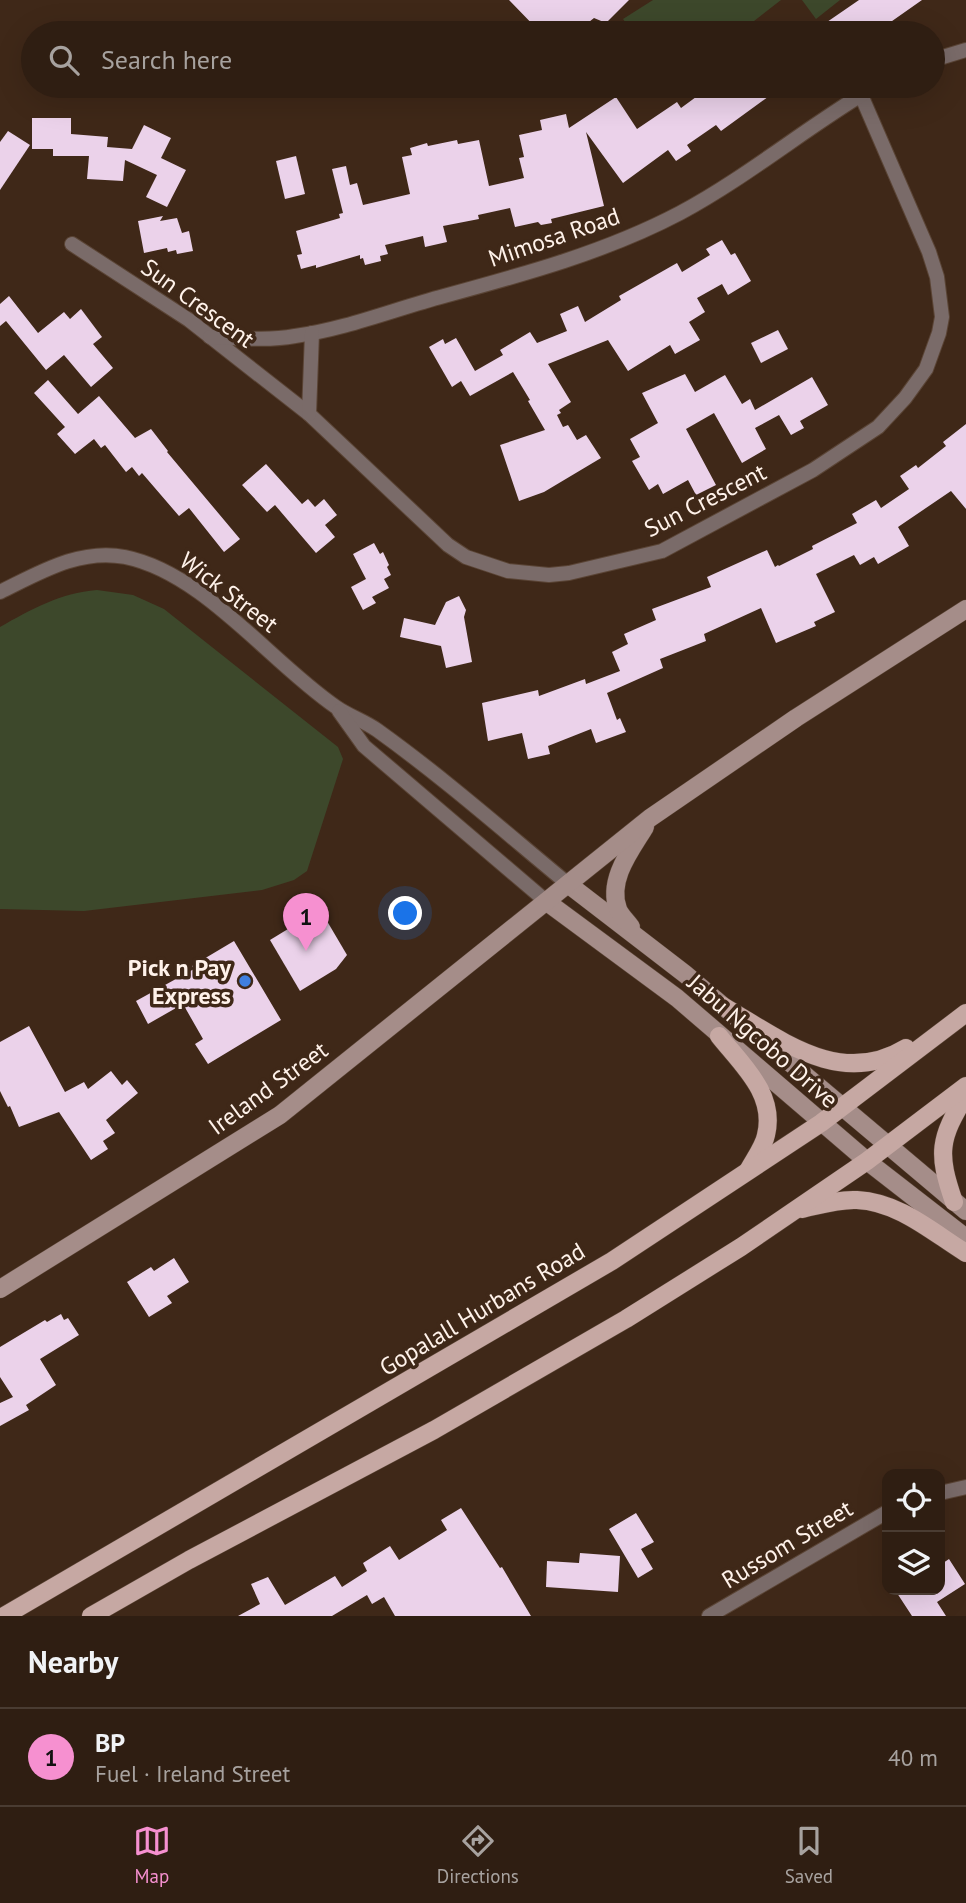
<!DOCTYPE html>
<html lang="en">
<head>
<meta charset="utf-8">
<style>
  :root { --surface:#2f1e12; --page:#3b2b20; --text:#f1f3f6; --muted:#a7a29f; --line:#4a3c32; --accent:#f690d0 }
  body { margin:0; font-family:"PT Sans",sans-serif; background:var(--page); color:var(--text) }
  .controls { position:absolute; right:21px; bottom:21px; display:grid; overflow:hidden; border-radius:14px; box-shadow:0 7px 28px #0002 }
  .controls button { width:63px; height:63px; display:grid; place-items:center; padding:0; border:0; border-bottom:2px solid var(--line); background:var(--surface); color:var(--text); font:35px sans-serif }
  .you { position:absolute; left:406px; top:914px; width:24px; height:24px; margin:-18px; border:5px solid #fff; border-radius:50%; background:#1a73e8; box-shadow:0 0 0 10px #1a73e833 }
  .badge { display:grid; place-items:center; width:46px; height:46px; border-radius:50%; background:var(--accent); color:#111; font-size:23px; font-weight:700 }
  .pin { position:absolute; translate:-50% -58px; filter:drop-shadow(0 2px 4px #0008) }
  .pin::after { content:''; position:absolute; top:37px; width:24px; height:21px; background:inherit; clip-path:polygon(0 0,100% 0,50% 100%) }
  .list { margin:0; padding:0; list-style:none }
  h2 { display:flex; justify-content:space-between; align-items:center; height:91px; margin:0; padding:0 28px; font-size:30px }
  h2 small { font-size:23px; font-weight:400; color:var(--muted) }
  .list li { display:grid; grid-template-columns:46px 1fr auto; gap:21px; align-items:center; box-sizing:border-box; height:98px; padding:0 28px; border-top:2px solid var(--line) }
  .list b { display:block; font-size:26px; white-space:nowrap }
  .list p { margin:0; font-size:23px; white-space:nowrap; color:var(--muted) }
  .list em { font-size:23px; font-style:normal; color:var(--muted) }
  .icon { flex:none; width:38px; height:38px; fill:none; stroke:currentColor; stroke-width:2; stroke-linecap:round; stroke-linejoin:round }
  .map { position:relative; flex:none; width:966px; height:1616px; overflow:hidden }
  .search { position:absolute; background:var(--surface); box-shadow:0 7px 28px #0002; left:21px; right:21px; top:21px; height:77px; display:flex; align-items:center; gap:18px; box-sizing:border-box; padding:0 24px; border-radius:38px; color:var(--muted); font-size:26px }
  .sheet { height:189px; background:var(--surface) }
  nav { display:flex; justify-content:space-around; align-items:center; box-sizing:border-box; height:98px; border-top:2px solid var(--line); background:var(--surface); font-size:19px; color:var(--muted) }
  nav a { display:grid; justify-items:center; gap:4px }
  nav .on { color:var(--accent) }
  .map>svg:first-child { display:block }
</style>
</head>
<body>
<div class="map">
<svg width="966" height="1616" viewBox="0 0 966 1616">
  <rect width="100%" height="100%" fill="#3f2818"/>
  <g fill="#3d482b">
    <path d="M653 0H781L754 21 762 33H633L623 19Z"/>
    <path d="M802 0H840L816 19Z"/>
    <path d="M97 590 133 595 164 609 338 747 343 759 307 871 294 880 262 890 84 911 0 909V627C32 609 60 593 97 590Z"/>
  </g>
  <g fill="#ebd2ea">
    <path d="M509 0H629L606 23 594 18 575 33H541Z"/>
    <path d="M859 0H922L885 26 883 22 867 33H811Z"/>
    <path d="M711 86H783L721 131 716 125 687 145 691 151 676 161 668 150 623 183 586 132 604 206 551 219 552 223 541 225 538 222 515 227 510 208 478 215 479 219 443 226 447 242 425 247 423 236 385 245 388 254 380 256 381 261 365 265 363 258 360 259V255L316 268V265L301 269 297 255 302 254 296 231 340 218 339 214 343 213 332 169 346 166 350 185 357 183 363 205 410 194 402 157 412 155 410 148 427 143 428 146 457 140 458 144 479 140 489 186 524 178 519 158 524 157 519 135 542 130 540 120 566 114 569 128 616 97 637 129 677 102 681 108Z"/>
    <path d="M32 118H71V134L108 137 107 147 132 149 144 125 171 138 161 158 186 170 167 207 146 197 157 175 125 160 123 181 87 179 89 156H53V149H32Z"/>
    <path d="M8 131 30 145 0 190V142Z"/>
    <path d="M296 156 305 194 285 199 276 161Z"/>
    <path d="M163 216 160 221 177 218 182 233 189 231 193 251 177 254 176 250 168 252 167 248 144 253 138 221Z"/>
    <path d="M722 240 731 255 735 253 751 281 728 295 722 284 697 298 705 312 689 322 700 340 675 354 670 345 628 371 608 340 548 364 571 402 559 410 561 413 557 415 563 427 568 425 577 440 586 435 601 458 544 492 519 501 500 445 545 430 528 401 530 400 513 372 470 396 461 381 452 387 429 347 443 339 445 344 456 338 475 371 503 355 500 350 530 332 537 343 567 331 560 314 578 306 585 322 621 300 619 296 677 263 682 272 710 255 706 249Z"/>
    <path d="M9 296 38 333 64 312 70 319 81 309 102 337 93 344 113 368 91 387 64 355 46 370 6 321 0 326V304Z"/>
    <path d="M778 330 788 349 761 363 751 343Z"/>
    <path d="M685 374 695 392 725 375 742 404 750 399 755 410 812 377 828 405 800 421 804 428 791 435 779 415 755 428 766 449 742 463 714 413 686 429 716 485 696 495 688 480 663 494 658 484 649 490 632 461 640 457 630 439 658 423 642 393Z"/>
    <path d="M48 380 78 414 99 396 135 438 151 429 168 451 167 452 240 539 224 552 189 508 179 516 142 473 139 476 132 467 126 472 105 445 101 448 94 439 75 454 57 434 65 427 34 393Z"/>
    <path d="M966 424V509L951 491 898 527 909 546 878 564 874 557 860 565 854 555 816 574 835 612 814 622 816 626 776 643 761 608 704 634 706 641 660 659 663 668 607 693 617 720 620 718 626 732 596 743 591 729 548 746 550 754 528 759 522 733 488 741 482 703 538 690 539 696 585 679 586 684 620 671 612 652 628 644 624 634 656 620 652 609 711 587 707 577 767 550 775 567 778 565 779 566 813 549 812 546 857 523 852 514 876 500 881 508 909 489 900 476 916 465 918 468 946 446 943 442Z"/>
    <path d="M266 464 302 504 308 499 315 507 324 499 337 515 325 525 335 537 316 553 275 505 267 512 242 485Z"/>
    <path d="M374 543 380 554 383 552 389 565 387 567 391 575 384 579 389 588 372 597 376 603 363 610 351 587 366 579 353 554Z"/>
    <path d="M459 596 466 610 464 617 472 662 446 668 441 646 400 637 404 618 435 625 446 602Z"/>
    <path d="M324 916 347 955 336 969 300 991 270 940 306 918Z"/>
    <path d="M234 941 281 1020 208 1064 195 1044 203 1039 183 1004 148 1024 136 1001 194 969 192 966Z"/>
    <path d="M29 1026 65 1092 84 1082 88 1089 111 1071 122 1085 127 1080 138 1093 106 1120 115 1133 103 1141 108 1149 91 1160 59 1112 19 1127 10 1106 8 1107 0 1091V1042Z"/>
    <path d="M174 1258 189 1282 167 1296 172 1303 149 1317 127 1282 151 1267 154 1271Z"/>
    <path d="M61 1314 64 1320 68 1318 79 1335 40 1359 56 1385 26 1405 29 1410 0 1426V1403L13 1397 0 1377V1347L45 1320 47 1322Z"/>
    <path d="M461 1508 500 1568 502 1567 531 1616H395L384 1597 372 1604 367 1595 332 1616H238L260 1604 251 1584 268 1577 285 1605 335 1576 342 1587 367 1571 363 1563 390 1546 399 1560 447 1530 441 1520Z"/>
    <path d="M636 1513 654 1542 641 1549 653 1569 638 1578 609 1529Z"/>
    <path d="M580 1553 620 1556 618 1592 546 1587 547 1561 579 1563Z"/>
    <path d="M949 1559 965 1584 937 1602 946 1616H912L895 1590H940V1565Z"/>
  </g>
  <g fill="none" stroke-linecap="round" stroke-linejoin="round">
    <g stroke="#5a4435" stroke-width="16">
      <g id="street">
        <path d="M933 60 966 50"/>
        <path d="M72 244 189 320 309 414 448 545 466 557 508 571 549 575 569 573 662 551 813 470 878 427 905 398 926 369 939 333 942 317 937 277 929 252 861 95"/>
        <path d="M210 337C238 338 267 341 295 336 346 329 395 309 444 296 525 274 606 252 680 213 749 176 809 125 876 86"/>
        <path d="M309 414 312 333"/>
        <path d="M0 592C39 573 80 548 125 557 204 573 270 662 336 707 349 716 364 721 377 730 444 778 505 832 568 884"/>
        <path d="M339 711 364 746 547 902"/>
        <path d="M940 1493 966 1487"/>
        <path d="M709 1616 887 1512"/>
      </g>
    </g>
    <g stroke="#5a4435" stroke-width="19">
      <g id="secondary">
        <path d="M568 884 685 974 966 1211"/>
        <path d="M547 902 677 998 867 1161 966 1238"/>
        <path d="M631 927C627 921 620 915 618 909 607 880 631 850 645 827"/>
        <path d="M0 1289 280 1115 650 818 796 718 966 609"/>
      </g>
    </g>
    <g stroke="#5a4435" stroke-width="19">
      <g id="primary">
        <path d="M721 1005C779 1038 839 1089 906 1048"/>
        <path d="M719 1036C742 1065 776 1094 766 1135 764 1146 755 1158 749 1169"/>
        <path d="M954 1202C937 1153 939 1139 966 1095"/>
        <path d="M802 1209C820 1205 839 1199 857 1200 899 1202 932 1232 966 1253"/>
        <path d="M4 1616 612 1261 821 1123 966 1013"/>
        <path d="M91 1616 189 1560 434 1430 626 1319 741 1247 867 1161 966 1086"/>
      </g>
    </g>
    <use href="#street" stroke="#7a6b69" stroke-width="14"/>
    <use href="#secondary" stroke="#a58d89" stroke-width="18"/>
    <use href="#primary" stroke="#c6a8a3" stroke-width="18"/>
  </g>
  <circle fill="#3f7fe0" stroke="#3f2818" stroke-width="2.5" cx="245" cy="981" r="7"/>
  <g text-anchor="middle" dominant-baseline="central" stroke-width="7" stroke-linejoin="round" paint-order="stroke">
    <g font-size="24" fill="#fff2ea" stroke="#3f2818">
      <text transform="translate(554 237) rotate(-19)">Mimosa Road</text>
      <text transform="translate(198 303) rotate(36)">Sun Crescent</text>
      <text transform="translate(705 500) rotate(-27)">Sun Crescent</text>
      <text transform="translate(229 592) rotate(37)">Wick Street</text>
      <text transform="translate(763 1041) rotate(41)">Jabu Ngcobo Drive</text>
      <text transform="translate(268 1088) rotate(-36)">Ireland Street</text>
      <text transform="translate(482 1309) rotate(-31)">Gopalall Hurbans Road</text>
      <text transform="translate(787 1544) rotate(-31)">Russom Street</text>
    </g>
    <g font-size="24" font-weight="bold" fill="#fff2ea" stroke="#3f2818" text-anchor="end">
      <text x="231" y="967">Pick n Pay<tspan x="231" dy="28">Express</tspan></text>
    </g>
  </g>
</svg>
<div class="controls">
<button><svg class="icon" aria-label="locate" viewBox="0 0 24 24"><circle cx="12" cy="12" r="6"/><path d="M12 2v4M12 18v4M2 12h4M18 12h4"/></svg></button>
<button><svg class="icon" aria-label="layers" viewBox="0 0 24 24"><path d="M12 4l9 5-9 5-9-5zM3 14l9 5 9-5"/></svg></button>
</div>
<div class="you"></div>
<div class="pin badge" style="left:306px;top:951px">1</div>
<div class="search"><svg class="icon" aria-label="search" viewBox="0 0 24 24"><circle cx="10" cy="10" r="6"/><path d="M15 15l6 6"/></svg>Search here</div>
</div>
<section class="sheet">
<h2>Nearby<small></small></h2>
<ul class="list">
<li><span class="badge">1</span><div><b>BP</b><p>Fuel · Ireland Street</p></div><em>40 m</em></li>
</ul>
</section>
<nav>
<a class="on"><svg class="icon" aria-label="map" viewBox="0 0 24 24"><path d="M3 6l6-2 6 2 6-2v14l-6 2-6-2-6 2zM9 4v14M15 6v14"/></svg>Map</a>
<a><svg class="icon" aria-label="directions" viewBox="0 0 24 24"><path d="M12 3l9 9-9 9-9-9zM9 14v-3h6M13 9l2 2-2 2"/></svg>Directions</a>
<a><svg class="icon" aria-label="saved" viewBox="0 0 24 24"><path d="M7 4h10v16l-5-4-5 4z"/></svg>Saved</a>
</nav>
</body>
</html>
